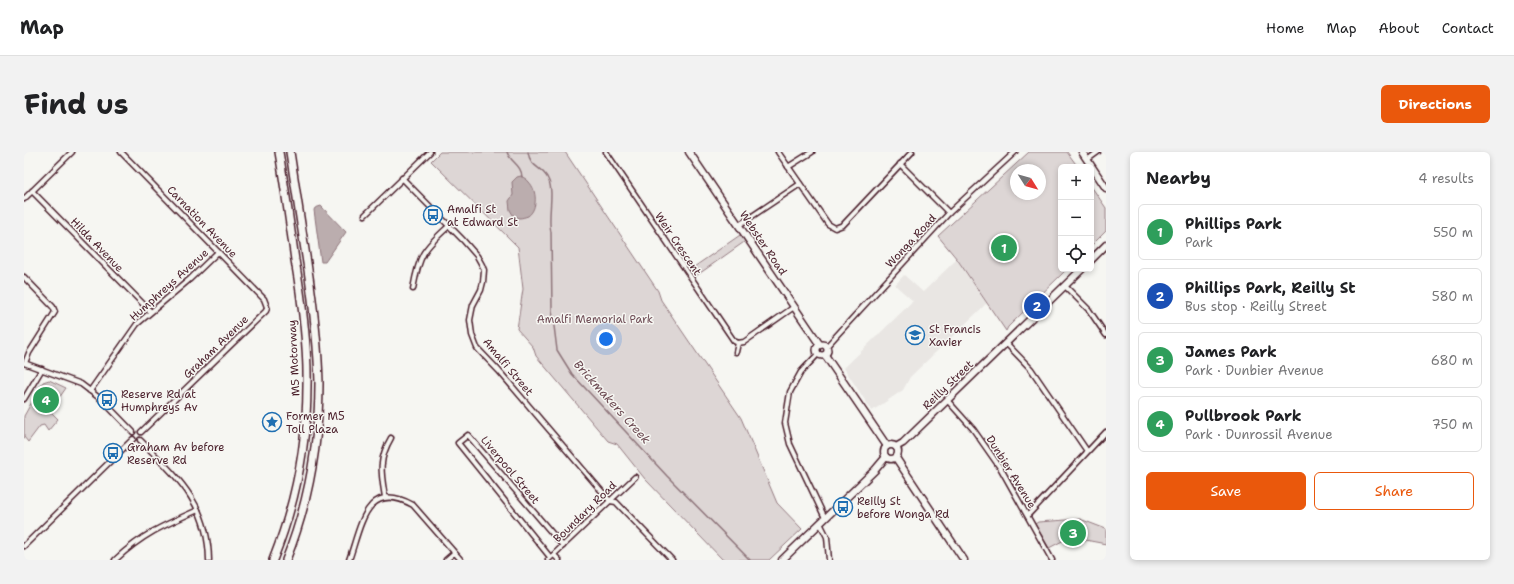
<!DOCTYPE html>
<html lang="en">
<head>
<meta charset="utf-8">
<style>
  :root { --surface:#fff; --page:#f2f2f2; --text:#202124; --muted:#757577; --line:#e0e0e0; --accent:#ea580c }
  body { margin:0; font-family:"Shantell Sans",sans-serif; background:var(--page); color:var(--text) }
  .controls { position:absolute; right:12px; top:12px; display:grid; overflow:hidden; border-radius:6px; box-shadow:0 2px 6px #0003 }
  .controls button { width:36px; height:36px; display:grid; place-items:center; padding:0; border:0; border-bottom:1px solid var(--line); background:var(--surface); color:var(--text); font:20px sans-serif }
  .compass { position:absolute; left:986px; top:12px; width:36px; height:36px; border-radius:50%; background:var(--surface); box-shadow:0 2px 6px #0003; rotate:127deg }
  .you { position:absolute; left:582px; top:187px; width:14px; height:14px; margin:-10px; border:3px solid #fff; border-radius:50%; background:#1a73e8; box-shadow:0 0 0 6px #1a73e833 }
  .badge { display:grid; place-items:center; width:26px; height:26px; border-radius:50%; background:var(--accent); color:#fff; font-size:13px; font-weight:700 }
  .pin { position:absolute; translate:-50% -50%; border:2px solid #fff; box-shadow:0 1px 4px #0006 }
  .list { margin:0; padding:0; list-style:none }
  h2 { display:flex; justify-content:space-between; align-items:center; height:52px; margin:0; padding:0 16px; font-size:17px }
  h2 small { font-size:13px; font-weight:400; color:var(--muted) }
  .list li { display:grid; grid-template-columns:26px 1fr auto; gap:12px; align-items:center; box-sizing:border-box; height:56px; margin:0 8px 8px; padding:0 8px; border:1px solid var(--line); border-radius:6px }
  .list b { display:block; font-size:15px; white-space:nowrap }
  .list p { margin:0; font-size:13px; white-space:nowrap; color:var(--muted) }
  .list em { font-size:13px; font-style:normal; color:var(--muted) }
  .actions { display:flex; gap:8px; padding:12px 16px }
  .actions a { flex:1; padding:9px 0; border:1px solid var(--accent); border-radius:6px; text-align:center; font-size:14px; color:var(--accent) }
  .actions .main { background:var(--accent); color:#fff }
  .icon { flex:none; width:22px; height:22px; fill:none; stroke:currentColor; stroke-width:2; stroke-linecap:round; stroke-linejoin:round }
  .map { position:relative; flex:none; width:1082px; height:408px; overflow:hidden; border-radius:6px }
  header { display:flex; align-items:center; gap:24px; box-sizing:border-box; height:56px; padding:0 20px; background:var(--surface); border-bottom:1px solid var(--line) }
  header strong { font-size:19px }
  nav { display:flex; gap:22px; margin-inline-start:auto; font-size:14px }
  .intro { display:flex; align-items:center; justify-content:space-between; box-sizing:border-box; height:96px; padding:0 24px }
  h1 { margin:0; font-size:28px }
  .button { padding:10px 18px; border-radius:6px; background:var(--accent); color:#fff; font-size:14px; font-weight:700 }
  main { display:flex; gap:24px; padding:0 24px }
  aside { flex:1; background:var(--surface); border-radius:6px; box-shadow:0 2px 6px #0003 }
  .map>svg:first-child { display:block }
</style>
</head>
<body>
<header>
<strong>Map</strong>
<nav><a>Home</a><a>Map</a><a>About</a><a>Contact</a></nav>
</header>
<div class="intro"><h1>Find us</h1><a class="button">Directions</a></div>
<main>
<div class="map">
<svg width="1082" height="408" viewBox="0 0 1082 408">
  <rect width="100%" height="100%" fill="#f6f6f2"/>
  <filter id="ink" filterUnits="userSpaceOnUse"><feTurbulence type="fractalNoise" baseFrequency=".025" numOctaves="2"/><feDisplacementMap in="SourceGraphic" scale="8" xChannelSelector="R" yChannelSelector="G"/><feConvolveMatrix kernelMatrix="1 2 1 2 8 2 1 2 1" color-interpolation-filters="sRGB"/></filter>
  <g filter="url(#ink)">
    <path fill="#e9e6e3" d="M933 107 963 151 886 225 879 238 848 259 820 216 889 149 871 133 880 123 899 140Z"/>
    <g fill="#ddd6d5" stroke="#947a80" fill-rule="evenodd">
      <path d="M416 0H541L634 139 637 148 717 266 753 351 778 377 745 408H699L621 327 593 292 584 289 512 204 509 195 493 177 499 137 494 95 407 9Z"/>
      <path d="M1005 0H1043L1054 15H1037V117H1043L984 175 982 179 933 107 914 84ZM992 18H1016V42H992Z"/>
      <path d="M1067 34 1082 56V79L1067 94Z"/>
      <path d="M719 81 723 88 672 124 667 117Z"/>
      <path d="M25 228 42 236 26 259 34 267 24 279 20 273 16 274 4 290 0 285V264L19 230Z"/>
      <path d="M1056 367 1082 377V392L1046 385 1025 396 1011 372 1014 370Z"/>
    </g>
    <g fill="#bbadae" stroke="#8e747a">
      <path d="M497 24C500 26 503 27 505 30 513 38 514 57 504 64 501 65 498 66 495 66L489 63 486 58 485 49 489 43 488 30 493 25Z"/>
      <path d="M297 54 322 80 301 110H297L290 58 291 56Z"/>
    </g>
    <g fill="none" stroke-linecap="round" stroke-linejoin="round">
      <g stroke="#8e747a" stroke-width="1.5">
        <path d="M483 0C486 10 498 13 498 25"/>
        <path d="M504 0C506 16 519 15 524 27 531 41 523 64 527 80L528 158 533 198 548 222 643 324 726 408"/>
      </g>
      <g stroke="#4a1f2b" stroke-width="7">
        <g id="street">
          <path d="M97 0 240 147 243 155 242 159 117 280"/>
          <path d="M582 0 710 189 714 191 720 190 770 155"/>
          <path d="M754 0 804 72 811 76 819 73 888 0"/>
          <path d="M1063 8 1074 0"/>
          <path d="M876 12 925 61"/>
          <path d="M764 15 788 0"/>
          <path d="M378 26 439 88 453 104 458 113 460 118 459 130 457 138 449 153 446 168 448 183 453 196 475 219 586 349"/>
          <path d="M8 39 126 159"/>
          <path d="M0 47 48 0"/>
          <path d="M341 63 406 0"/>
          <path d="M715 73 776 32"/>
          <path d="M0 125 29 155 31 160 5 201 1 211"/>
          <path d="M1041 134 1065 158 1082 183"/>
          <path d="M389 137C395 103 399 97 425 74"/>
          <path d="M982 191 1007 217 1063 299"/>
          <path d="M802 195 925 61 991 0"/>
          <path d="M712 200 714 191"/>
          <path d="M794 202 777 220 766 240 761 271 766 292 801 366"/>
          <path d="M0 211 57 232 78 248 109 280"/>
          <path d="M66 239 113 172 166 127 194 100"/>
          <path d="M0 247 18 217"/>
          <path d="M923 248 949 277 977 317 1028 408"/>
          <path d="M116 288C153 325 184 351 185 408"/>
          <path d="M361 345C357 321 354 308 367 286"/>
          <path d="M586 349 592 350 648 408"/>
          <path d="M1004 363 1082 280"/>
          <path d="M796 371 803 385 805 408"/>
          <path d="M0 394 109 287"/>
          <path d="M530 403 535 408"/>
          <path d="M526 405 434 291 444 283 539 394"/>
          <path d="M91 408C119 382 140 373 174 358"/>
          <path d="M325 408C337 374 342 327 389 353L437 408"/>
          <path d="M422 408 430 401"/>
          <path d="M524 408 611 325"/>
        </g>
      </g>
      <g stroke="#4a1f2b" stroke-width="9">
        <g id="secondary">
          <path d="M665 0 796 193"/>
          <path d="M1058 0 1082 36"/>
          <path d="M1067 108 1082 93"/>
          <circle cx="798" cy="198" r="5.5"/>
          <path d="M801 203 863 294"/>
          <circle cx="867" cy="300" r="7"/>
          <path d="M872 295 879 291 1058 117"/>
          <path d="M872 306 940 408"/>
          <path d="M758 408 851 318 862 305"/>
        </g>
      </g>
      <g stroke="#4a1f2b" stroke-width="10">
        <g id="highway">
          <path d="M249 408C271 353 283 293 283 234 284 192 278 149 271 108 266 72 261 36 255 0"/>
          <path d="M262 408C284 353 295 291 295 231 294 190 289 151 283 111 277 74 272 37 266 0"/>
        </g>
      </g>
      <use href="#street" stroke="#f6f6f2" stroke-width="4"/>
      <use href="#secondary" stroke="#f6f6f2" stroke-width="6"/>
      <use href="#highway" stroke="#f6f6f2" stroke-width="7"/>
    </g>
  </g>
  <defs>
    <g id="bus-ring" transform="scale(1)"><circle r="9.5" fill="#f6f6f2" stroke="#1f6fb2" stroke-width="1.5"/><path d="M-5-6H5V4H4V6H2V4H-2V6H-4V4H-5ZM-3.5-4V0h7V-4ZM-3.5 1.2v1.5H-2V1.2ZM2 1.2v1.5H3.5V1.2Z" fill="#1f6fb2"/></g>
    <g id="school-ring" transform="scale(1)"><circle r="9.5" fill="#f6f6f2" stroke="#1f6fb2" stroke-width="1.5"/><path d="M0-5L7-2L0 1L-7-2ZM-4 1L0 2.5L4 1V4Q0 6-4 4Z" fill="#1f6fb2"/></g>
    <g id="sight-ring" transform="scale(1)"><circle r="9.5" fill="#f6f6f2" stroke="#1f6fb2" stroke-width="1.5"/><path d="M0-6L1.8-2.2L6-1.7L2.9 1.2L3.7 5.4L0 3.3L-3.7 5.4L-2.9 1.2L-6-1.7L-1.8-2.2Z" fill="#1f6fb2"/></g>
  </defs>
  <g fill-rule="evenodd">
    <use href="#bus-ring" x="409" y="63"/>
    <use href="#school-ring" x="891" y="183"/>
    <use href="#bus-ring" x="83" y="248"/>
    <use href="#sight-ring" x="248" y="270"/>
    <use href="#bus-ring" x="89" y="301"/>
    <use href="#bus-ring" x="819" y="355"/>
  </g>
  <g text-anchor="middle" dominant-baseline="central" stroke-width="3" stroke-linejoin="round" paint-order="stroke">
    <g font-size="11" fill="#4a1f2b" stroke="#f6f6f2" text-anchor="start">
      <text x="423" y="57">Amalfi St<tspan x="423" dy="13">at Edward St</tspan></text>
      <text x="905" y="177">St Francis<tspan x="905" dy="13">Xavier</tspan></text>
      <text x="97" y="242">Reserve Rd at<tspan x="97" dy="13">Humphreys Av</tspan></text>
      <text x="262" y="264">Former M5<tspan x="262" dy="13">Toll Plaza</tspan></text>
      <text x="103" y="295">Graham Av before<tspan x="103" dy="13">Reserve Rd</tspan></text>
      <text x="833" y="349">Reilly St<tspan x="833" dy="13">before Wonga Rd</tspan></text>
    </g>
    <g font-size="11" fill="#4a1f2b" stroke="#f6f6f2">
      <text transform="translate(178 70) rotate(46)">Carnation Avenue</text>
      <text transform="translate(887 89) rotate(-47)">Wonga Road</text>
      <text transform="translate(739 91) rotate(56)">Webster Road</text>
      <text transform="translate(654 92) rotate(56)">Weir Crescent</text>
      <text transform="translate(73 93) rotate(46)">Hilda Avenue</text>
      <text transform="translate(145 133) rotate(-42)">Humphreys Avenue</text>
      <text transform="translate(192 195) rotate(-44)">Graham Avenue</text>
      <text transform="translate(270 206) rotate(-93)">M5 Motorway</text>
      <text transform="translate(484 215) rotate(50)">Amalfi Street</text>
      <text transform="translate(924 233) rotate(-44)">Reilly Street</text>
      <text transform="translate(486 318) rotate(50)">Liverpool Street</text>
      <text transform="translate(987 320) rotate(58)">Dunbier Avenue</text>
      <text transform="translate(561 360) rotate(-44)">Boundary Road</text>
    </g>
    <g font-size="11" fill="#6f4d56" stroke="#f6f6f2">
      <text x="571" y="167">Amalfi Memorial Park</text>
    </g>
    <g font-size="12" font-style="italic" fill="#6c4a52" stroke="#f6f6f2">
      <text transform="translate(588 250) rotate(48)">Brickmakers Creek</text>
    </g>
  </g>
</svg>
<div class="controls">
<button>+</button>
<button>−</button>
<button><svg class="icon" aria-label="locate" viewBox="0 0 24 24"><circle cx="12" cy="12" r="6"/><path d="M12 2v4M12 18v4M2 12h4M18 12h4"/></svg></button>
</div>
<svg class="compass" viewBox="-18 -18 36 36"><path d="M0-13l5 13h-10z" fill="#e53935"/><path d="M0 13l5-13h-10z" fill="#757577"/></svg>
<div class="you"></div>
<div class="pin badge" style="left:980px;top:96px;background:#2e9e5b">1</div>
<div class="pin badge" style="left:1013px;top:154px;background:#1a4fb4">2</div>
<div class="pin badge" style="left:1049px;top:381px;background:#2e9e5b">3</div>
<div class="pin badge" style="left:22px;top:248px;background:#2e9e5b">4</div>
</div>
<aside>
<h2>Nearby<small>4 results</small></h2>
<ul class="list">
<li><span class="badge" style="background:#2e9e5b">1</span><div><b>Phillips Park</b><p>Park</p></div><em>550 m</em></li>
<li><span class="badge" style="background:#1a4fb4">2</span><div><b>Phillips Park, Reilly St</b><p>Bus stop · Reilly Street</p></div><em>580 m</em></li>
<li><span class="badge" style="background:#2e9e5b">3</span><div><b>James Park</b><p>Park · Dunbier Avenue</p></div><em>680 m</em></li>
<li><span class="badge" style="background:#2e9e5b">4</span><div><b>Pullbrook Park</b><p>Park · Dunrossil Avenue</p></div><em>750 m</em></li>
</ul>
<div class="actions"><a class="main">Save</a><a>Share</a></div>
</aside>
</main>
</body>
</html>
